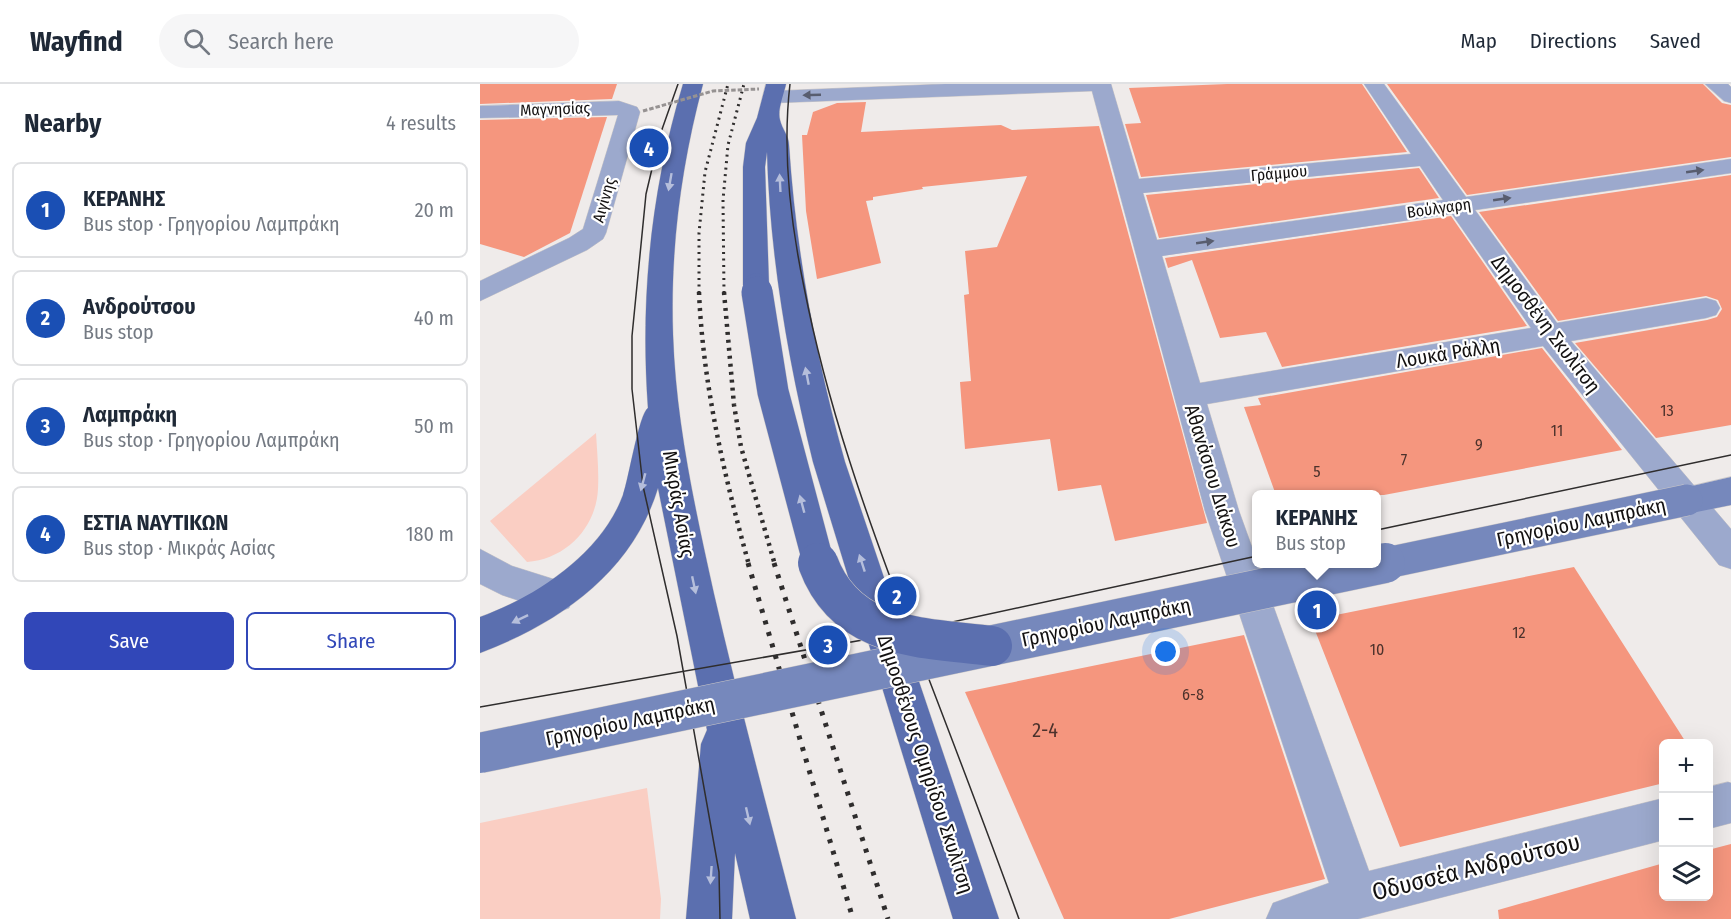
<!DOCTYPE html>
<html lang="en">
<head>
<meta charset="utf-8">
<style>
  :root { --surface:#fff; --page:#f6f6f7; --text:#1f2937; --muted:#747a83; --line:#e0e1e3; --accent:#3147b8 }
  body { margin:0; font-family:"Fira Sans Condensed",sans-serif; background:var(--page); color:var(--text) }
  .controls { position:absolute; right:18px; bottom:18px; display:grid; overflow:hidden; border-radius:9px; box-shadow:0 6px 24px #0002 }
  .controls button { width:54px; height:54px; display:grid; place-items:center; padding:0; border:0; border-bottom:2px solid var(--line); background:var(--surface); color:var(--text); font:30px sans-serif }
  .you { position:absolute; left:686px; top:568px; width:21px; height:21px; margin:-15px; border:4px solid #fff; border-radius:50%; background:#1a73e8; box-shadow:0 0 0 9px #1a73e833 }
  .badge { display:grid; place-items:center; width:39px; height:39px; border-radius:50%; background:var(--accent); color:#fff; font-size:20px; font-weight:700 }
  .pin { position:absolute; translate:-50% -50%; border:3px solid #fff; box-shadow:0 2px 6px #0006 }
  .popup { position:absolute; left:772px; top:406px; width:129px; height:78px; box-sizing:border-box; display:grid; place-content:center; border-radius:9px; background:var(--surface); filter:drop-shadow(0 2px 4px #0005); font-size:20px; white-space:nowrap; color:var(--muted) }
  .popup b { font-size:22px; color:var(--text) }
  .popup::after { content:''; position:absolute; left:50%; top:100%; margin-left:-12px; border:12px solid transparent; border-top-color:var(--surface) }
  .list { margin:0; padding:0; list-style:none }
  h2 { display:flex; justify-content:space-between; align-items:center; height:78px; margin:0; padding:0 24px; font-size:26px }
  h2 small { font-size:20px; font-weight:400; color:var(--muted) }
  .list li { display:grid; grid-template-columns:39px 1fr auto; gap:18px; align-items:center; box-sizing:border-box; height:96px; margin:0 12px 12px; padding:0 12px; border:2px solid var(--line); border-radius:9px }
  .list b { display:block; font-size:22px; white-space:nowrap }
  .list p { margin:0; font-size:20px; white-space:nowrap; color:var(--muted) }
  .list em { font-size:20px; font-style:normal; color:var(--muted) }
  .actions { display:flex; gap:12px; padding:18px 24px }
  .actions a { flex:1; padding:14px 0; border:2px solid var(--accent); border-radius:9px; text-align:center; font-size:21px; color:var(--accent) }
  .actions .main { background:var(--accent); color:#fff }
  .icon { flex:none; width:33px; height:33px; fill:none; stroke:currentColor; stroke-width:2; stroke-linecap:round; stroke-linejoin:round }
  .map { position:relative; flex:none; width:1251px; height:835px; overflow:hidden }
  header { display:flex; align-items:center; gap:36px; box-sizing:border-box; height:84px; padding:0 30px; background:var(--surface); border-bottom:2px solid var(--line) }
  header strong { font-size:28px }
  nav { display:flex; gap:33px; margin-inline-start:auto; font-size:21px }
  .search { width:420px; height:54px; background:var(--page); display:flex; align-items:center; gap:15px; box-sizing:border-box; padding:0 21px; border-radius:33px; color:var(--muted); font-size:22px }
  main { display:flex }
  aside { flex:1; background:var(--surface) }
  .map>svg:first-child { display:block }
</style>
</head>
<body>
<header>
<strong>Wayfind</strong>
<div class="search"><svg class="icon" aria-label="search" viewBox="0 0 24 24"><circle cx="10" cy="10" r="6"/><path d="M15 15l6 6"/></svg>Search here</div>
<nav><a>Map</a><a>Directions</a><a>Saved</a></nav>
</header>
<main>
<aside>
<h2>Nearby<small>4 results</small></h2>
<ul class="list">
<li><span class="badge" style="background:#1a4fb4">1</span><div><b>ΚΕΡΑΝΗΣ</b><p>Bus stop · Γρηγορίου Λαμπράκη</p></div><em>20 m</em></li>
<li><span class="badge" style="background:#1a4fb4">2</span><div><b>Ανδρούτσου</b><p>Bus stop</p></div><em>40 m</em></li>
<li><span class="badge" style="background:#1a4fb4">3</span><div><b>Λαμπράκη</b><p>Bus stop · Γρηγορίου Λαμπράκη</p></div><em>50 m</em></li>
<li><span class="badge" style="background:#1a4fb4">4</span><div><b>ΕΣΤΙΑ ΝΑΥΤΙΚΩΝ</b><p>Bus stop · Μικράς Ασίας</p></div><em>180 m</em></li>
</ul>
<div class="actions"><a class="main">Save</a><a>Share</a></div>
</aside>
<div class="map">
<svg width="1251" height="835" viewBox="0 0 1251 835">
  <rect width="100%" height="100%" fill="#efebea"/>
  <g fill="#facec3">
    <path d="M116 349C117 367 119 386 118 405 116 444 86 475 47 478L10 437Z"/>
    <path d="M167 704 181 815 180 835H0V739Z"/>
  </g>
  <g fill="#f5967e">
    <path d="M0 0H137L132 15 0 20Z"/>
    <path d="M747 0H882L927 68 661 93 645 40 661 39 649 4Z"/>
    <path d="M907 0H1223L1242 19 1251 21V73L987 111Z"/>
    <path d="M386 18 381 48 521 41 532 46 619 42 727 439 635 457 621 401 578 407 570 355 485 365 480 298 491 297 484 211 489 210 485 167 517 163 547 92 442 103 443 105 393 113V116L386 117 401 179 337 195 326 127 322 51H327L333 28 357 19Z"/>
    <path d="M127 33 90 149 44 173 0 160V36Z"/>
    <path d="M939 84 959 114 679 154 666 111Z"/>
    <path d="M1251 91V341L1176 354 1095 259 1227 236 1237 233 1242 225 1238 216 1226 212 1078 237 999 128Z"/>
    <path d="M971 132 1047 242 802 283 786 248 740 254 712 176 688 184 685 174Z"/>
    <path d="M1062 264 1142 366 904 411H796L764 323 781 321 778 314Z"/>
    <path d="M1094 483 1207 660H1184V699L920 763 831 536Z"/>
    <path d="M764 551 845 795 689 835H584L485 608Z"/>
    <path d="M1251 760V835H1019L1018 826 1184 779V813H1228V766Z"/>
  </g>
  <g fill="none" stroke-linecap="round" stroke-linejoin="round">
    <g stroke="#ccc8c7" stroke-width="1">
      <g id="street">
        <path d="M465 0H631L659 95 931 70 884 0H904L986 113 1251 75V89L995 126 1077 239 1226 214 1236 217 1240 224 1236 231 1226 234 1091 257 1251 445V485L1239 481 1063 262 727 320 759 427 889 787 1184 714V756L878 835H786L793 819 849 799 725 427 612 7 293 19 286 17 283 13 286 9 293 7ZM940 82 963 116 677 156 663 109ZM972 130 1051 244 720 299 682 172Z"/>
        <path d="M1225 0H1248L1251 3V19L1244 17Z"/>
        <path d="M139 17 157 23 160 28 126 149 123 155 107 166 0 217V197L89 154 103 145 138 31 0 34V22Z"/>
        <path d="M0 465 32 482 89 500 94 512 89 524 76 529 22 511 0 500Z"/>
        <path d="M1248 698 1251 699V739L1228 745V703Z"/>
      </g>
    </g>
    <g stroke="#ccc8c7" stroke-width="1">
      <path id="secondary" d="M1251 393V421L1207 430 1195 426 1191 416 1195 406Z"/>
    </g>
    <g stroke="#ccc8c7" stroke-width="1">
      <g id="primary">
        <path d="M203 0H223C201 82 190 166 193 251 196 339 215 424 234 510 259 619 288 727 316 835H270L255 769 252 835H206L221 660 227 646 178 404C152 489 79 539 0 569V533C56 513 122 469 143 411 149 394 159 330 168 324 160 213 171 106 203 0Z"/>
        <path d="M286 0H306C304 10 297 26 300 36 302 45 309 52 309 61 316 169 336 274 365 378L519 835H473L333 378C308 276 290 173 287 68L285 83 289 201 285 207 276 210 267 207 263 201V83L266 59 277 34Z"/>
      </g>
    </g>
    <use href="#street" fill="#9ca9cd" fill-rule="evenodd"/>
    <use href="#secondary" fill="#7688bc" fill-rule="evenodd"/>
    <use href="#primary" fill="#5b6faf" fill-rule="evenodd"/>
    <g stroke="#2f2d2d" stroke-width="1.5">
      <path d="M198 0 180 51 166 110 152 252V305L163 402 197 552 239 788 240 835"/>
      <path d="M310 0C302 68 310 136 324 203 347 321 387 434 430 546 467 642 504 738 539 835"/>
      <path d="M897 446 1251 371"/>
      <path d="M0 623 417 550 777 472"/>
    </g>
    <g stroke="#2f2d2d" stroke-width="3" stroke-dasharray="2 4.5" stroke-linecap="butt">
      <path d="M219 209V149L225 88 248 0"/>
      <path d="M244 209 243 116 248 61 264 0"/>
    </g>
    <g stroke="#2f2d2d" stroke-width="4.5" stroke-dasharray="3 5" stroke-linecap="butt">
      <path d="M219 208C223 301 244 391 269 481"/>
      <path d="M244 208 254 321 261 363 295 481"/>
    </g>
    <g stroke="#2f2d2d" stroke-width="5" stroke-dasharray="4 8" stroke-linecap="butt">
      <path d="M268 479 373 835"/>
      <path d="M294 479 408 835"/>
    </g>
    <g stroke="#ccc8c7" stroke-width="32" stroke-linecap="butt">
      <path id="secondary-bridge-far1" d="M897 481 1207 416"/>
    </g>
    <g stroke="#ccc8c7" stroke-width="41" stroke-linecap="butt">
      <path id="secondary-bridge" d="M0 669 905 479"/>
    </g>
    <g stroke="#ccc8c7" stroke-width="24" stroke-linecap="butt">
      <path id="primary-bridge-far2" d="M276 201 277 209"/>
    </g>
    <g stroke="#ccc8c7" stroke-width="32" stroke-linecap="butt">
      <path id="primary-bridge-far1" d="M277 208 293 308 339 481"/>
    </g>
    <g stroke="#ccc8c7" stroke-width="41" stroke-linecap="butt">
      <path id="primary-bridge" d="M338 479C367 557 443 553 512 562"/>
    </g>
    <path stroke="#969292" stroke-width="3" stroke-dasharray="4.5 2" stroke-linecap="butt" d="M163 27 233 7 279 5"/>
    <use href="#secondary-bridge-far1" stroke="#7688bc" stroke-width="31"/>
    <use href="#secondary-bridge" stroke="#7688bc" stroke-width="40"/>
    <use href="#primary-bridge-far2" stroke="#5b6faf" stroke-width="23"/>
    <use href="#primary-bridge-far1" stroke="#5b6faf" stroke-width="31"/>
    <use href="#primary-bridge" stroke="#5b6faf" stroke-width="40"/>
  </g>
  <defs><path id="oneway-solid" d="M-6-.8H1V-3.2L6.5 0L1 3.2V.8H-6Z" transform="scale(1.5)"/></defs>
  <g fill="#585d6f">
    <use href="#oneway-solid" transform="translate(332 11) rotate(178)"/>
    <use href="#oneway-solid" transform="translate(1215 87) rotate(-8)"/>
    <use href="#oneway-solid" transform="translate(1022 115) rotate(-8)"/>
    <use href="#oneway-solid" transform="translate(725 158) rotate(-8)"/>
  </g>
  <g fill="#b5bedb">
    <use href="#oneway-solid" transform="translate(190 98) rotate(100)"/>
    <use href="#oneway-solid" transform="translate(300 99) rotate(-93)"/>
    <use href="#oneway-solid" transform="translate(327 292) rotate(-101)"/>
    <use href="#oneway-solid" transform="translate(163 398) rotate(105)"/>
    <use href="#oneway-solid" transform="translate(322 420) rotate(-105)"/>
    <use href="#oneway-solid" transform="translate(382 479) rotate(-108)"/>
    <use href="#oneway-solid" transform="translate(214 501) rotate(78)"/>
    <use href="#oneway-solid" transform="translate(40 535) rotate(154)"/>
    <use href="#oneway-solid" transform="translate(268 732) rotate(77)"/>
    <use href="#oneway-solid" transform="translate(231 791) rotate(94)"/>
  </g>
  <g text-anchor="middle" dominant-baseline="central" stroke-width="4.5" stroke-linejoin="round" paint-order="stroke">
    <g font-size="16" fill="#131111" stroke="#fff">
      <text transform="translate(75 25) rotate(-2)">Μαγνησίας</text>
      <text transform="translate(799 89) rotate(-5)">Γράμμου</text>
      <text transform="translate(124 116) rotate(-74)">Αιγίνης</text>
      <text transform="translate(959 124) rotate(-8)">Βούλγαρη</text>
    </g>
    <g font-size="16" fill="#4c322c">
      <text x="1187" y="326">13</text>
      <text x="1077" y="346">11</text>
      <text x="999" y="360">9</text>
      <text x="924" y="375">7</text>
      <text x="837" y="387">5</text>
      <text x="1039" y="548">12</text>
      <text x="897" y="565">10</text>
      <text x="713" y="610">6-8</text>
    </g>
    <g font-size="20" fill="#131111" stroke="#fff">
      <text transform="translate(1066 240) rotate(53)">Δημοσθένη Σκυλίτση</text>
      <text transform="translate(968 269) rotate(-9)">Λουκά Ράλλη</text>
      <text transform="translate(733 392) rotate(73)">Αθανάσιου Διάκου</text>
      <text transform="translate(199 420) rotate(80)">Μικράς Ασίας</text>
      <text transform="translate(1101 438) rotate(-12)">Γρηγορίου Λαμπράκη</text>
      <text transform="translate(626 538) rotate(-12)">Γρηγορίου Λαμπράκη</text>
      <text transform="translate(150 637) rotate(-12)">Γρηγορίου Λαμπράκη</text>
      <text transform="translate(446 680) rotate(72)">Δημοσθένους Ομηρίδου Σκυλίτση</text>
    </g>
    <g font-size="20" fill="#4c322c">
      <text x="565" y="646">2-4</text>
    </g>
    <g font-size="24" fill="#131111" stroke="#fff">
      <text transform="translate(996 783) rotate(-14)">Οδυσσέα Ανδρούτσου</text>
    </g>
  </g>
</svg>
<div class="controls">
<button>+</button>
<button>−</button>
<button><svg class="icon" aria-label="layers" viewBox="0 0 24 24"><path d="M12 4l9 5-9 5-9-5zM3 14l9 5 9-5"/></svg></button>
</div>
<div class="you"></div>
<div class="pin badge" style="left:837px;top:526px;background:#1a4fb4">1</div>
<div class="popup"><b>ΚΕΡΑΝΗΣ</b>Bus stop</div>
<div class="pin badge" style="left:417px;top:512px;background:#1a4fb4">2</div>
<div class="pin badge" style="left:348px;top:561px;background:#1a4fb4">3</div>
<div class="pin badge" style="left:169px;top:64px;background:#1a4fb4">4</div>
</div>
</main>
</body>
</html>
